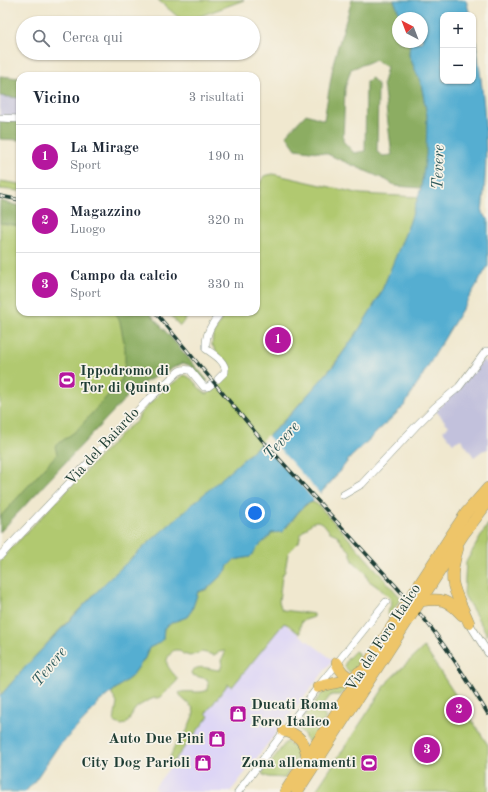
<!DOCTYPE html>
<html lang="it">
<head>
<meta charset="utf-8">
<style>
  :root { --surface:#fff; --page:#f6f6f7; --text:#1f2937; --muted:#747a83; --line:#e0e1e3; --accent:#b5179e }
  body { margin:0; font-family:"Old Standard TT",serif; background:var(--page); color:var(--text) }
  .controls { position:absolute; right:12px; top:12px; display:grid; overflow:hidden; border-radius:8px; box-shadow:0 1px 3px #0004 }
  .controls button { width:36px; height:36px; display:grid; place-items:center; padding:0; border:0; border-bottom:1px solid var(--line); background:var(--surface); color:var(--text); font:20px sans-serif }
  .compass { position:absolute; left:392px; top:12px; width:36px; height:36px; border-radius:50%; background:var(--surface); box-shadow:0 1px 3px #0004; rotate:318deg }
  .you { position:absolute; left:255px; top:513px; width:14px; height:14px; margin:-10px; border:3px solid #fff; border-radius:50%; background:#1a73e8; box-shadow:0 0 0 6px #1a73e833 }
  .badge { display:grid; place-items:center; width:26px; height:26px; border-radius:50%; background:var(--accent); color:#fff; font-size:13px; font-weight:700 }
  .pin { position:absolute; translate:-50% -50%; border:2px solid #fff; box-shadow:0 1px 4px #0006 }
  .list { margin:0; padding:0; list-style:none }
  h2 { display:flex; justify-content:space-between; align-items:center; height:52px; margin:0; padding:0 16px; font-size:17px }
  h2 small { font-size:13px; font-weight:400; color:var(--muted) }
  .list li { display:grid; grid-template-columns:26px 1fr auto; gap:12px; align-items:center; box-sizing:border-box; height:64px; padding:0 16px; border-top:1px solid var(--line) }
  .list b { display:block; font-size:15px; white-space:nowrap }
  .list p { margin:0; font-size:13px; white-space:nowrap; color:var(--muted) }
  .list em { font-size:13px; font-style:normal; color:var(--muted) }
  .icon { flex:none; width:22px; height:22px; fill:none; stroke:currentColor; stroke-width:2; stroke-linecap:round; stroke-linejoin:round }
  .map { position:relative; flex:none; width:488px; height:792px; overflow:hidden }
  .search { position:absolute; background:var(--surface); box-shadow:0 1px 3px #0004; left:16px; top:16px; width:244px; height:44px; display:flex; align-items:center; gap:10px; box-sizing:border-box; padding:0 14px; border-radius:22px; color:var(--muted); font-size:15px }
  .panel { position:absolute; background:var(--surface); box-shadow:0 1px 3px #0004; left:16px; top:72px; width:244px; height:244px; border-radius:12px }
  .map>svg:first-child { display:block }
</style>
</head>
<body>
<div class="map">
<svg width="488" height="792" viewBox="0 0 488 792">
  <rect width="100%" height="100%" fill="#f7f3e8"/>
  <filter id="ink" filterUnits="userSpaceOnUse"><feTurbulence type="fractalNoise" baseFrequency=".025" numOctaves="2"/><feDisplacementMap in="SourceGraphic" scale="8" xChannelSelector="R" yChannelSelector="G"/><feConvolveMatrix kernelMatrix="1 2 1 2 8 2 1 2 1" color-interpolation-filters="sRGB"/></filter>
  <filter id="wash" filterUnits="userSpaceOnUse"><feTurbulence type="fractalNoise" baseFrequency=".012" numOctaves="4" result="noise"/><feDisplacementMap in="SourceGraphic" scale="16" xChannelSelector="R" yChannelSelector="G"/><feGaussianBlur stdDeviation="0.9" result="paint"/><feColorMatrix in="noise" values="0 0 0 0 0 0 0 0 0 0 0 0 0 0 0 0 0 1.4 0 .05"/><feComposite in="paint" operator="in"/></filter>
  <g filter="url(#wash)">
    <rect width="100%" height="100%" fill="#f0e8cf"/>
    <path fill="#ddd5f6" d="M284 623 333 660 230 792H158L154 788 209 716 206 713 228 684 232 687Z"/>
    <g fill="#c2c1dc">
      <path d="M0 96 20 98V123L0 124Z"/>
      <path d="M484 359 488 365V449L482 451 474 457 461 439 453 443 443 431 449 426 436 411Z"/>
    </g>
    <g fill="#b1c96f" stroke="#688352">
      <path d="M158 0H244L184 22Z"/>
      <path d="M273 174 361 194 419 197C403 242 386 290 359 330 294 427 198 496 114 575 74 613 36 655 0 696V560L125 430 137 421 140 414 159 394 184 375C195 378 197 389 207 394 217 387 224 380 229 370L212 345 213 335 225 312H256V208L260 183 264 176Z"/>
      <path d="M0 181 20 184V191L0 189Z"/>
      <path d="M0 204 20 210V312H140L167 348 0 520Z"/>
      <path d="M167 312H177L181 317H187L180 326Z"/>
      <path d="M312 502 317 504 343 532 401 598 389 617 387 613 392 603 390 598 379 588 368 580 365 572 353 561 350 551 342 543 337 535 330 532 323 523 317 521 313 522 301 533 299 542 288 553 285 571 282 576 279 601 281 608 283 610 314 614V617L302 621 300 626V634C293 630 291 625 284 623L232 687 228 684 206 713 209 716 173 762H169V760L175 745 187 731 194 713 193 708 182 698 179 693C187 688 216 700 207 679L192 675 191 672C199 663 210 670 220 670L222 665 221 660 224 656 225 651 219 652 214 655 202 652 190 656 183 654 179 650H174C161 662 168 667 177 678V681L161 697C159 698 157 698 155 698 152 698 138 706 136 708 131 713 131 720 126 724L121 725 114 722 117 703 112 694V692L132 676 145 658 149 648 157 644 163 633 164 628 173 622 187 617 192 610 198 592 206 590 226 571 228 566 234 560 250 557 258 546 269 538 271 533C276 532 282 532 286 528 294 520 300 506 312 502Z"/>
      <path d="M488 524V636L464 595 466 562Z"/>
      <path d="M424 647 488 745V792H315L389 680Z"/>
      <path d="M355 651 358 653V657L362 659C358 665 356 672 349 672L344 666 348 658Z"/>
      <path d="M339 686 346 688 341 695H331L320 709 326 718 309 743 303 733 296 727 325 689Z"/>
      <path d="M286 742 297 748 300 753 285 778 268 777 262 774Z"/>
    </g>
    <g fill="#8cad62" stroke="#56754b" fill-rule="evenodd">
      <path d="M352 0H394L401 18H398V42H410L409 55 421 84 427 115V155L421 188 396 186 386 180 325 153 296 149 286 135 306 114 324 120 334 60ZM375 60 387 67 383 83 392 155 383 156 377 152 378 85 372 78 366 82 365 151 354 153 343 141 345 88 351 69Z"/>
      <path d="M0 76 20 78V98L0 96Z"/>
      <path d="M0 121H20V140L0 139Z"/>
      <path d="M0 201 20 206V226L0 223Z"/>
      <path d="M115 312H149L208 381 204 382 189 365 183 363 137 386 0 532V517L57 454 55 446 76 431 121 381 125 363V347L120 322Z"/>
    </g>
    <path fill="#54aed1" stroke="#3a7682" d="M394 0H466L470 15H443V81H473V25C480 67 486 110 486 152 486 173 484 193 482 213L488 219V266L404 406 350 458 332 481 312 502 306 504 300 510 282 532 271 533C268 540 263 541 259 546 255 549 254 554 250 557L234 560 228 566 226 571 208 588 198 592 192 610 187 617 173 622 164 628 163 639 157 644 149 648 145 658 132 676 99 702 87 717 57 748 34 782 25 792H0V696L28 664 107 581 146 545 254 450 289 416 335 364 360 328 380 295 409 224 421 188 426 155 427 115 421 84 409 55 410 42H422V18H401Z"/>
    <path fill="#f0e8cf" d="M267 435 321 495 315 501 261 441Z"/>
  </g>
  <g filter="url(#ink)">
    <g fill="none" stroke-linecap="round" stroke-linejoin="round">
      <g stroke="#889282" stroke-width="8">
        <g id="minor">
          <path d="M0 118 20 119"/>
          <path d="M218 379 225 372C227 362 213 354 206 349 205 333 212 324 221 312"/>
          <path d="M343 495 362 484 415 427 435 407 459 387 486 351H488"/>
          <path d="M0 556 146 402 178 372C182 369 185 369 190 370L204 387H208L212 384"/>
          <path d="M469 623 488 653"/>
          <path d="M238 792 318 687 386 602"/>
        </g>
      </g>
      <g stroke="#889282" stroke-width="12">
        <g id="highway">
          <path d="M458 548C446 586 455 589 469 623"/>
          <path d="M420 601C441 598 447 599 462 615"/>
          <path d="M337 663C340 671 344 675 352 679"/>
          <path d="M318 687 352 679 359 672"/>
          <path d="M284 731C299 734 305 742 307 757"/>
          <path d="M285 792 450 537 466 513 488 488"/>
          <path d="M297 792 463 535 488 502"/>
        </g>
      </g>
      <use href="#minor" stroke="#fff" stroke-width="7"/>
      <use href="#highway" stroke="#eec569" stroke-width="11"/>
      <g stroke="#1f3d34" stroke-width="3.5">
        <g id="rail">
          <path d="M0 196 20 200"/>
          <path d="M155 312 261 439 403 594"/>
          <path d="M420 614C446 645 467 680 488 714"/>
        </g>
      </g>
      <use href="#rail" stroke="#f7f3e8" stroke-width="2" stroke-dasharray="6" stroke-linecap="butt"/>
    </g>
  </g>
  <defs>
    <g id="stadium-square" transform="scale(0.9)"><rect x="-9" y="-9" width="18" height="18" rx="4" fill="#b5179e" stroke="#f7f3e8"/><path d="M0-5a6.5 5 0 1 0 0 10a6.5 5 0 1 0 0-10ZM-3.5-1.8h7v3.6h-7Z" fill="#fff"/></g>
    <g id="shop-square" transform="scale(0.9)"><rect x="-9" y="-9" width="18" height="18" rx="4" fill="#b5179e" stroke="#f7f3e8"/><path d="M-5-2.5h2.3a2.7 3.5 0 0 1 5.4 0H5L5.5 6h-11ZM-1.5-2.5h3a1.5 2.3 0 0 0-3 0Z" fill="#fff"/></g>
  </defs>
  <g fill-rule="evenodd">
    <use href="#stadium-square" x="67" y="380"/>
    <use href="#shop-square" x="238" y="714"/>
    <use href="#shop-square" x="217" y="739"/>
    <use href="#shop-square" x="203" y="763"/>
    <use href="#stadium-square" x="369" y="763"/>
  </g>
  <g text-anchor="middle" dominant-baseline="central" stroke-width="3.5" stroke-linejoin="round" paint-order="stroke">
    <g font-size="15" font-weight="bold" fill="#1f3d34" stroke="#f7f3e8" text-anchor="end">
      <text x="80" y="371" text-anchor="start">Ippodromo di<tspan x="80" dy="17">Tor di Quinto</tspan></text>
      <text x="251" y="705" text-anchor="start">Ducati Roma<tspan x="251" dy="17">Foro Italico</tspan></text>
      <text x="204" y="739">Auto Due Pini</text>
      <text x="190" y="763">City Dog Parioli</text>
      <text x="356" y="763">Zona allenamenti</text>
    </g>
    <g font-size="15" fill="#1f3d34" stroke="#f7f3e8">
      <text transform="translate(103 447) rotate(-47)">Via del Baiardo</text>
      <text transform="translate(384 638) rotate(-57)">Via del Foro Italico</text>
    </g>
    <g font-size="16" font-style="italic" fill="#2c595b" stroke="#f7f3e8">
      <text transform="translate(439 167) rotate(-88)">Tevere</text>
      <text transform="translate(282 441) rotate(-48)">Tevere</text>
      <text transform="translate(50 667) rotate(-51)">Tevere</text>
    </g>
  </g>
</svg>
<div class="controls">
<button>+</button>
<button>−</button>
</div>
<svg class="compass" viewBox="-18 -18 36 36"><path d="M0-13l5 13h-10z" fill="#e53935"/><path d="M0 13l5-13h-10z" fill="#747a83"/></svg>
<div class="you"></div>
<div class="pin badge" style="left:278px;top:340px">1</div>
<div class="pin badge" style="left:459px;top:710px">2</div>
<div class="pin badge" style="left:427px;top:750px">3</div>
<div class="search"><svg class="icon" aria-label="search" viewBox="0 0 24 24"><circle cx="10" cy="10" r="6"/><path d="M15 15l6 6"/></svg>Cerca qui</div>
<section class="panel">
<h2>Vicino<small>3 risultati</small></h2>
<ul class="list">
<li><span class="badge">1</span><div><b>La Mirage</b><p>Sport</p></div><em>190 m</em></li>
<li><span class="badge">2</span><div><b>Magazzino</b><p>Luogo</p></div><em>320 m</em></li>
<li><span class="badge">3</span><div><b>Campo da calcio</b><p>Sport</p></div><em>330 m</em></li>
</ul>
</section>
</div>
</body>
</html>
